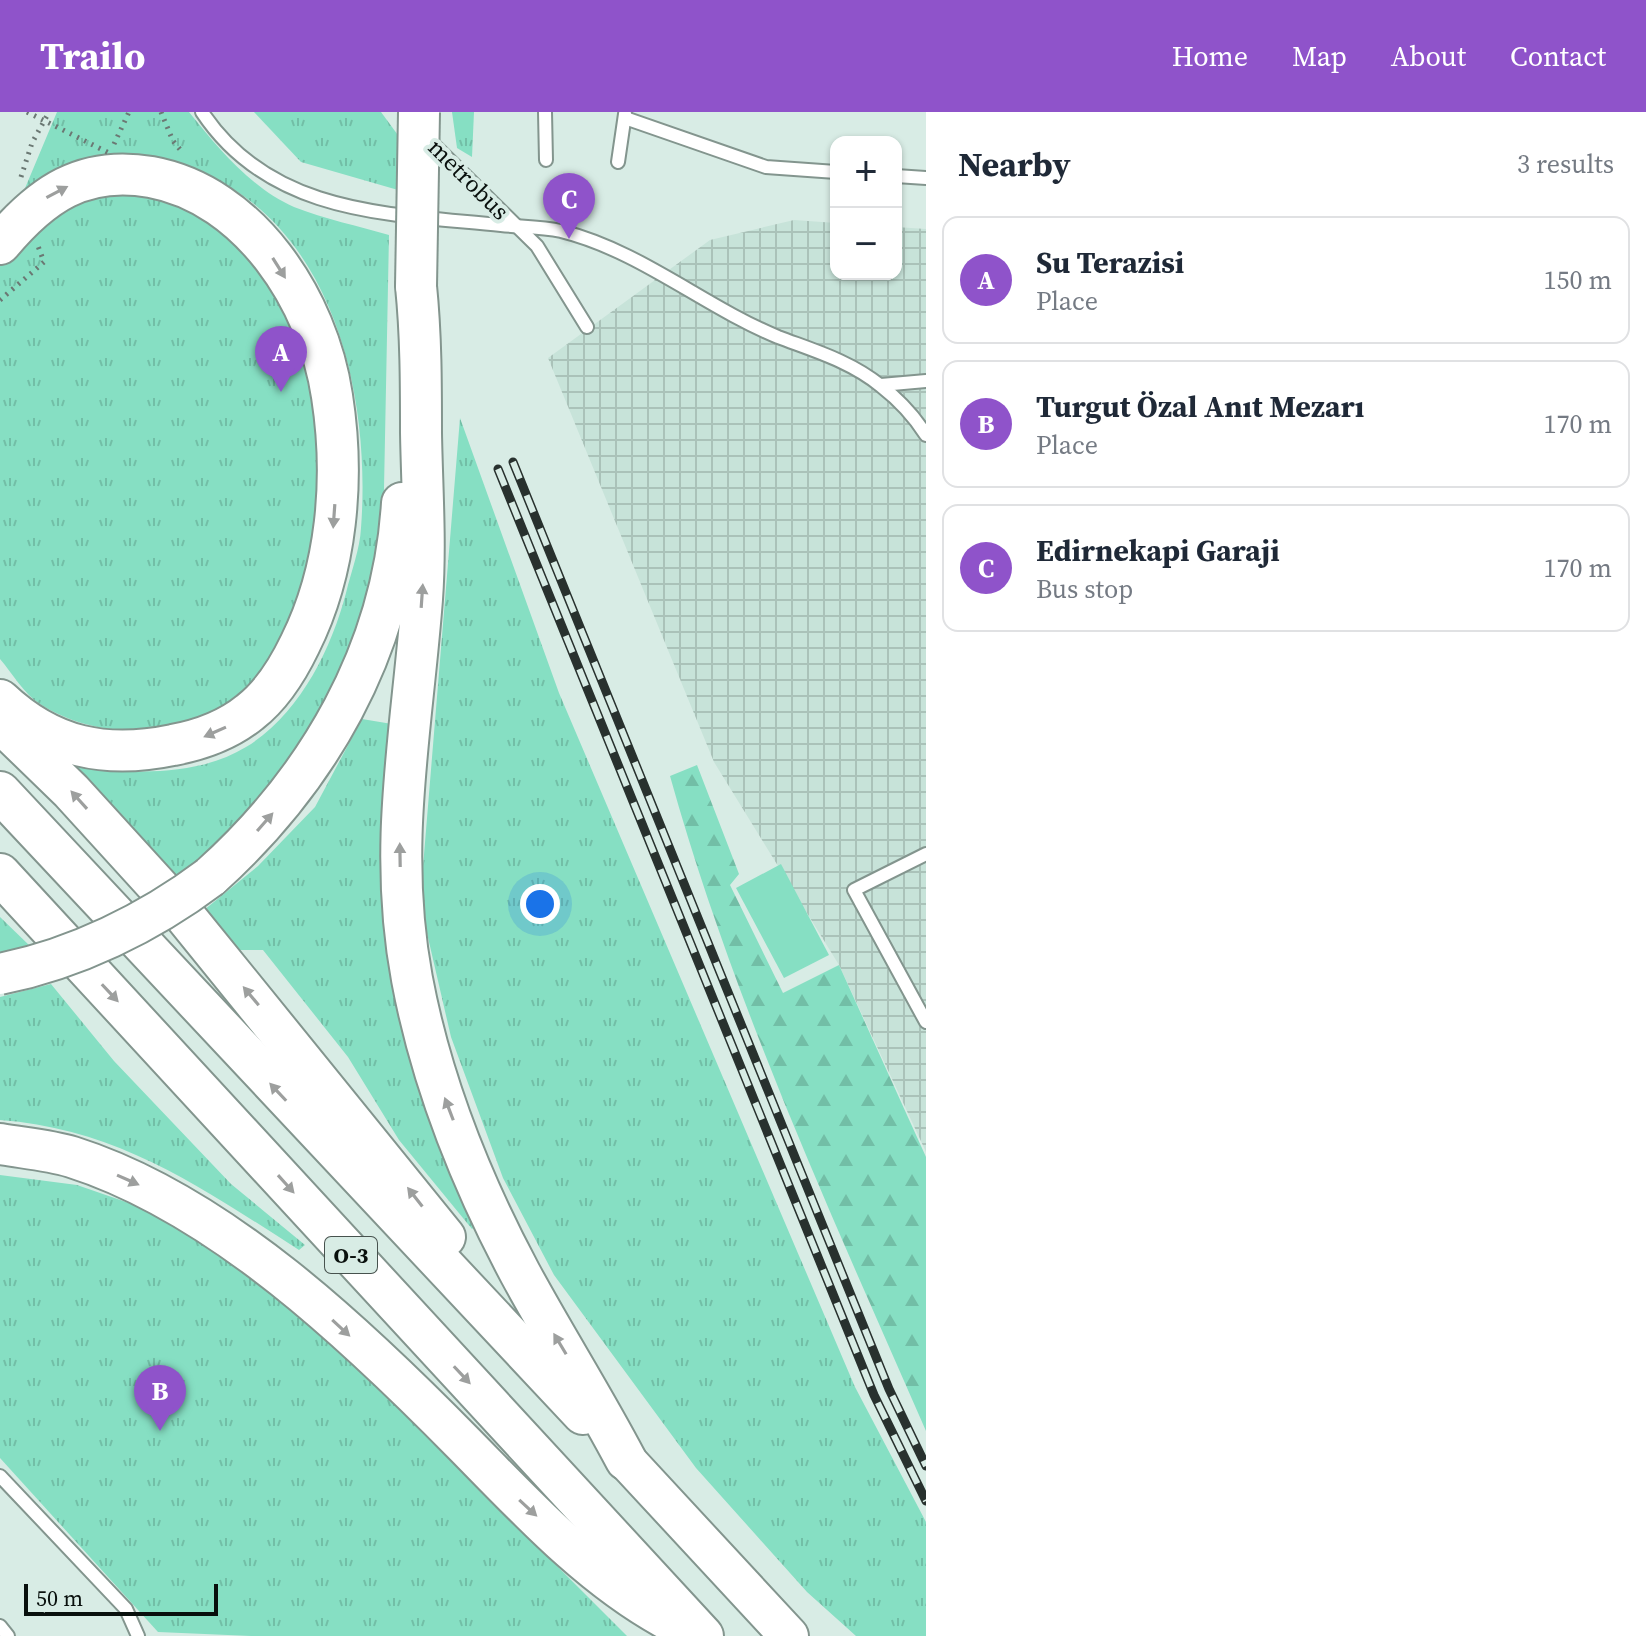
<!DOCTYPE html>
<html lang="en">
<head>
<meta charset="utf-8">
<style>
  :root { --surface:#fff; --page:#f2f2f3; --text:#1f2937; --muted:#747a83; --line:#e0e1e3; --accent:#8f53ca }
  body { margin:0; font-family:"Source Serif 4",serif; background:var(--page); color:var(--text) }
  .controls { position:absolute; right:24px; top:24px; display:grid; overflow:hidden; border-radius:16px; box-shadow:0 2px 6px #0004 }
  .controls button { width:72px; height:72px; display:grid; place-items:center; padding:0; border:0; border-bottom:2px solid var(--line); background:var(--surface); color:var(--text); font:40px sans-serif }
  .scale { position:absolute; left:24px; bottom:20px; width:194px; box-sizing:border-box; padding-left:8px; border:4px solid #09100d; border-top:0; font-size:22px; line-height:28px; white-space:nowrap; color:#09100d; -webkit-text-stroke:6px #d8ece5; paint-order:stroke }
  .you { position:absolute; left:540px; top:792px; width:28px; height:28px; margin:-20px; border:6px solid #fff; border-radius:50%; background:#1a73e8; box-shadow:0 0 0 12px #1a73e833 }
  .badge { display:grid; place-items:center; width:52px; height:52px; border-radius:50%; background:var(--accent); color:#fff; font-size:26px; font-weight:700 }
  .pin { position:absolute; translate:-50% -66px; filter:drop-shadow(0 2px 4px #0008) }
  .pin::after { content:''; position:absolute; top:42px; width:28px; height:24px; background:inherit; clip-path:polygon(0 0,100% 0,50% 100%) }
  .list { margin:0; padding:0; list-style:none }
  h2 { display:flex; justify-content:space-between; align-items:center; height:104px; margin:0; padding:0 32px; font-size:34px }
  h2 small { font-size:26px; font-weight:400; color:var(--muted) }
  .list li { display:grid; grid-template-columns:52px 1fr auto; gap:24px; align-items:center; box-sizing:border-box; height:128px; margin:0 16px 16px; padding:0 16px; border:2px solid var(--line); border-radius:16px }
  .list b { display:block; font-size:30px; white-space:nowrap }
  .list p { margin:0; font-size:26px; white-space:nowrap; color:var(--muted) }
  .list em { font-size:26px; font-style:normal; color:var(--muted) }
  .map { position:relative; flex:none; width:926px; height:1524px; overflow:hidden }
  header { display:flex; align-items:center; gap:48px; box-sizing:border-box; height:112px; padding:0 40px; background:var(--accent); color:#fff }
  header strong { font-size:38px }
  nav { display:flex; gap:44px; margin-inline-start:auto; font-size:28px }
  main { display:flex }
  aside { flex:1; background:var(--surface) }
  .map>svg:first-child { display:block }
</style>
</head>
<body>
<header>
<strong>Trailo</strong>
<nav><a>Home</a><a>Map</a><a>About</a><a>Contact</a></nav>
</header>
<main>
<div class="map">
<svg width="926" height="1524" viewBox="0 0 926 1524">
  <defs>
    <pattern id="industrial-grid" width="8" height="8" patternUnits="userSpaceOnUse" patternTransform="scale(2)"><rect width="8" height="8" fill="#c7e3d9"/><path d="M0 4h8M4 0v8" fill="none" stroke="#aac2b9"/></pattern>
    <pattern id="grass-tufts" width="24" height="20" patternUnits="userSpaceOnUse" patternTransform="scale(2)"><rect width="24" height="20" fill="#86dfc3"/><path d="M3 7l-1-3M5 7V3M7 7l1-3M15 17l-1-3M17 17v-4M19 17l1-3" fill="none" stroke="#72bea6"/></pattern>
    <pattern id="forest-firs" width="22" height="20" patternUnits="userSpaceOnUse" patternTransform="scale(2)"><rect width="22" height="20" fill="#86dfc3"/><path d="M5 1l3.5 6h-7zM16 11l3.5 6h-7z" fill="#72bea6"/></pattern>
  </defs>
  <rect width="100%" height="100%" fill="#d8ece5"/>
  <path fill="url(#industrial-grid)" d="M794 108 836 111V162H896V115L926 117V1040L839 853 714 650 548 246 710 128Z"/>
  <g fill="url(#grass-tufts)">
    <path d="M57 0H189C217 35 252 77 294 95 325 107 358 114 389 123L383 428 370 497 317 611 267 679 224 727 174 766 75 654C130 662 197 665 246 635 299 603 331 538 346 481 351 460 360 437 361 416 372 271 326 86 165 49 109 37 68 48 23 81Z"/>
    <path d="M254 0H381L403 30 398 78 301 50Z"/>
    <path d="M452 0H474L472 45 457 36Z"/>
    <path d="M129 77C163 88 200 99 227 123 264 155 313 243 319 291 325 336 320 379 314 424 307 469 285 546 250 578 196 628 100 631 40 592 25 583 12 561 0 547V152L16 129 73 85Z"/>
    <path d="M460 306 559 581 855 1275 926 1410V1524H856L807 1480 696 1356 554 1163 503 1066 451 925 420 791Z"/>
    <path d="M362 607 392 612 383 732 482 1109 472 1117 399 1028 348 945 263 838H233L204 798 258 754 315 695Z"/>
    <path d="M0 805 31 835 0 841Z"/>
    <path d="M51 872 114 949 231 1072 305 1133 299 1138C202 1076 119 1017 0 1008V885Z"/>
    <path d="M0 1063 77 1073 152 1099 229 1148 346 1243 627 1524H251L158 1520 0 1346Z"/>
  </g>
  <path fill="url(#forest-firs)" d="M697 653 739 762 730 773 783 881 839 853 926 1045V1319C832 1104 733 890 670 664Z"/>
  <path fill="#86dfc3" d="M781 752 829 843 784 866 736 776Z"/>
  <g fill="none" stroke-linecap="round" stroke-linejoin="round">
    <g stroke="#83958e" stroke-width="16">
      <g id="service">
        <path d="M202 0C271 104 392 102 501 113 521 115 542 115 561 119 641 139 703 194 778 225 815 239 850 249 881 274 899 288 914 304 926 323"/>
        <path d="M545 0 546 48"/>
        <path d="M625 6 766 55 836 60"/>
        <path d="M427 26 537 134 587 215"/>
        <path d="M618 50 625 2"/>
        <path d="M896 64 926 66"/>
        <path d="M881 273 926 269"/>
        <path d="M926 742 854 778 926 910"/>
        <path d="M0 1364 126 1497 138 1524"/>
        <path d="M0 1514 8 1524"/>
      </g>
    </g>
    <g stroke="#83958e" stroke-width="42">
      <path id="primary" d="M626 1348 789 1524"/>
    </g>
    <g stroke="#83958e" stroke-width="44">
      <g id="trunk">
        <path d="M0 132C41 83 83 53 151 65 250 83 318 189 332 284 345 367 337 458 300 532 288 557 272 583 250 600 228 618 200 628 173 633 106 647 51 636 0 588"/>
        <path d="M416 174C421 223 421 272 421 321 422 377 426 432 422 487 412 619 387 734 412 867 431 968 472 1071 520 1161 554 1224 593 1285 626 1348"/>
        <path d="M1 611 71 679 184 803 445 1125"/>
        <path d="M0 680 583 1302"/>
        <path d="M0 762 703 1524"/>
        <path d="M210 765C318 668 393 539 402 391"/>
        <path d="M0 1032C23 1036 49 1038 72 1045 220 1092 358 1224 465 1333 526 1395 590 1465 667 1507"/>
      </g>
    </g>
    <g stroke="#6b7873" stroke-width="5" stroke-dasharray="2 6" stroke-linecap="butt">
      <path d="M161 0 173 29 183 41"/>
      <path d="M114 32 129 0"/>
      <path d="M21 65 32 31 49 0"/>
      <path d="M0 188 44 150 38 134"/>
    </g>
    <use href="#service" stroke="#fff" stroke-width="12"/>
    <use href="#primary" stroke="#fff" stroke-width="38"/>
    <use href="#trunk" stroke="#fff" stroke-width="40"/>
    <g stroke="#28312e" stroke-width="9">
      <g id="rail">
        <path d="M513 350 889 1277 926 1354"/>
        <path d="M498 357 874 1283 926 1389"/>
      </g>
    </g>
    <use href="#rail" stroke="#d8ece5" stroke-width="6" stroke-dasharray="18" stroke-linecap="butt"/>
    <g stroke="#83958e" stroke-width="44" stroke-linecap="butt">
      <g id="trunk-bridge">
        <path d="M416 174 419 0"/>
        <path d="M0 862C75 847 149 811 210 765"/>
      </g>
    </g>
    <path stroke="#6b7873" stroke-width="5" stroke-dasharray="2 6" stroke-linecap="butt" d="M27 0 109 41"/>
    <use href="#trunk-bridge" stroke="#fff" stroke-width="40"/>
  </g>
  <defs><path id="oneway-solid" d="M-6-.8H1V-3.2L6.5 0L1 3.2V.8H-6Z" transform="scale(2)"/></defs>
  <g fill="#9d9f9e">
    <use href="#oneway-solid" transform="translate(57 80) rotate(-28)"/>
    <use href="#oneway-solid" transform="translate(279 156) rotate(58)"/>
    <use href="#oneway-solid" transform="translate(334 404) rotate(94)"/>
    <use href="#oneway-solid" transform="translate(422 484) rotate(-86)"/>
    <use href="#oneway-solid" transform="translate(215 620) rotate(156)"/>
    <use href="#oneway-solid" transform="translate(79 688) rotate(-132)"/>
    <use href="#oneway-solid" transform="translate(265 710) rotate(-49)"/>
    <use href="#oneway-solid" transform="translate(400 743) rotate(-91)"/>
    <use href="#oneway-solid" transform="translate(110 881) rotate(47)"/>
    <use href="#oneway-solid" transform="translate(251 884) rotate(-130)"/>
    <use href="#oneway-solid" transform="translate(278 980) rotate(-133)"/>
    <use href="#oneway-solid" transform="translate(449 997) rotate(-111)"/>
    <use href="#oneway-solid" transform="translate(128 1068) rotate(24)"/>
    <use href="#oneway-solid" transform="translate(286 1072) rotate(48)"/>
    <use href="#oneway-solid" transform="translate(415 1085) rotate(-128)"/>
    <use href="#oneway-solid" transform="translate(341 1216) rotate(43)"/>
    <use href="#oneway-solid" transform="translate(560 1232) rotate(-121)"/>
    <use href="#oneway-solid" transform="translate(462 1263) rotate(47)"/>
    <use href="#oneway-solid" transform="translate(528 1396) rotate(43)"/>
  </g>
  <g text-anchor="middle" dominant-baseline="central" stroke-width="8" stroke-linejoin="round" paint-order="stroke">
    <rect fill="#d8ece5" stroke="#47524e" stroke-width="2" x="325" y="1125" width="52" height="36" rx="6"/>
    <g font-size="22" font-weight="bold" fill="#09100d">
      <text x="351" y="1143">O-3</text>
    </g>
    <g font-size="24" fill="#09100d" stroke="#d8ece5">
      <text transform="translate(469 67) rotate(45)">metrobus</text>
    </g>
  </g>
</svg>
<div class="controls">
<button>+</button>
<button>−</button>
</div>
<div class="scale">50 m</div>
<div class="you"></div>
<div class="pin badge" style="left:281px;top:280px">A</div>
<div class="pin badge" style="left:160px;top:1319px">B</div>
<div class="pin badge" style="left:569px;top:127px">C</div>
</div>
<aside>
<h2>Nearby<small>3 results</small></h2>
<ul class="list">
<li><span class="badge">A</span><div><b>Su Terazisi</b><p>Place</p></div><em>150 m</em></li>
<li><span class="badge">B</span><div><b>Turgut Özal Anıt Mezarı</b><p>Place</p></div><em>170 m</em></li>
<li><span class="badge">C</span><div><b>Edirnekapi Garaji</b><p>Bus stop</p></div><em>170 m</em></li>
</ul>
</aside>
</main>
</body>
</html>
